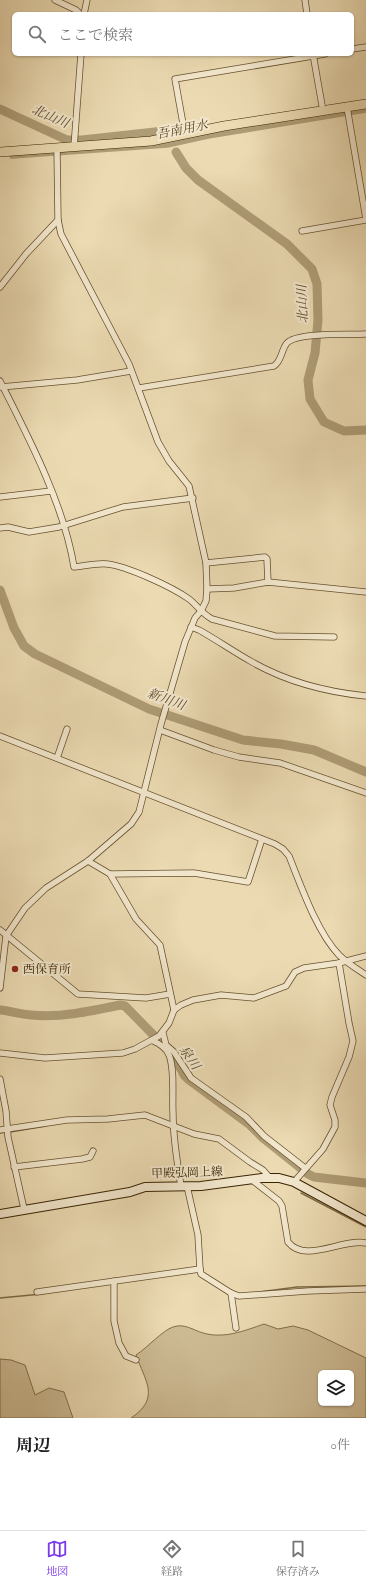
<!DOCTYPE html>
<html lang="ja">
<head>
<meta charset="utf-8">
<style>
  :root { --surface:#fff; --page:#f2f2f2; --text:#202124; --muted:#757577; --line:#e0e0e0; --accent:#7c3aed }
  body { margin:0; font-family:"IM FELL English","Noto Serif JP",serif; background:var(--page); color:var(--text) }
  .controls { position:absolute; right:12px; bottom:12px; display:grid; overflow:hidden; border-radius:6px; box-shadow:0 1px 3px #0004 }
  .controls button { width:36px; height:36px; display:grid; place-items:center; padding:0; border:0; border-bottom:1px solid var(--line); background:var(--surface); color:var(--text); font:20px sans-serif }
  .list { margin:0; padding:0; list-style:none }
  h2 { display:flex; justify-content:space-between; align-items:center; height:52px; margin:0; padding:0 16px; font-size:17px }
  h2 small { font-size:13px; font-weight:400; color:var(--muted) }
  .icon { flex:none; width:22px; height:22px; fill:none; stroke:currentColor; stroke-width:2; stroke-linecap:round; stroke-linejoin:round }
  .map { position:relative; flex:none; width:366px; height:1418px; overflow:hidden }
  .search { position:absolute; background:var(--surface); box-shadow:0 1px 3px #0004; left:12px; right:12px; top:12px; height:44px; display:flex; align-items:center; gap:10px; box-sizing:border-box; padding:0 14px; border-radius:6px; color:var(--muted); font-size:15px }
  .sheet { height:112px; background:var(--surface) }
  nav { display:flex; justify-content:space-around; align-items:center; box-sizing:border-box; height:56px; border-top:1px solid var(--line); background:var(--surface); font-size:11px; color:var(--muted) }
  nav a { display:grid; justify-items:center; gap:2px }
  nav .on { color:var(--accent) }
  .map>svg:first-child { display:block }
</style>
</head>
<body>
<div class="map">
<svg width="366" height="1418" viewBox="0 0 366 1418">
  <rect width="100%" height="100%" fill="#ebdab2"/>
  <filter id="stains"><feTurbulence type="fractalNoise" baseFrequency=".005" numOctaves="4"/><feColorMatrix values="0 0 0 0 .2 0 0 0 0 .09 0 0 0 0 .02 0 0 0 .5 -.17"/></filter>
  <radialGradient id="worn" r=".72"><stop offset=".6" stop-color="#630" stop-opacity="0"/><stop offset="1" stop-color="#630" stop-opacity=".3"/></radialGradient>
  <g fill="#cdbb94" stroke="#836f4b" fill-rule="evenodd">
    <path d="M264 1324 278 1329 293 1326 308 1330 366 1358V1418H131C161 1398 145 1381 136 1355 147 1348 163 1330 173 1327 184 1323 193 1330 203 1333 224 1339 244 1331 264 1324ZM321 1373H351V1403H321Z"/>
    <path d="M0 1359 11 1360 25 1365 35 1395 49 1388 64 1392 73 1418H0Z"/>
  </g>
  <g fill="none" stroke-linecap="round" stroke-linejoin="round">
    <g stroke="#7f6c48" stroke-width="1.5">
      <path d="M10 1132 46 1126"/>
      <path d="M0 1133 6 1132"/>
      <path d="M301 1193 366 1227"/>
      <path d="M259 1292 297 1287 366 1286"/>
      <path d="M0 1298 42 1294"/>
    </g>
    <path stroke="#ae9c76" stroke-width="5.5" d="M12 156 167 145 208 136 366 110"/>
    <g stroke="#ae9c76" stroke-width="9">
      <path d="M0 109 67 140H82L164 131"/>
      <path d="M176 152 186 168 198 180 287 244 312 269 317 284 318 320 315 353 308 380 310 399 324 422 344 431 366 430"/>
      <path d="M0 590 14 628 24 646 35 654 149 709 243 740 281 744 314 750 366 772"/>
      <path d="M0 1010C10 1011 20 1014 31 1015 60 1018 92 1011 120 1005L125 1006 174 1056 184 1075 189 1080 250 1125 263 1138 308 1174 314 1177 366 1183"/>
    </g>
    <g stroke="#66512e" stroke-width="7">
      <g id="minor">
        <path d="M55 0 76 10 80 14"/>
        <path d="M305 0 307 14"/>
        <path d="M84 14 87 0"/>
        <path d="M352 49 366 47"/>
        <path d="M313 54 323 111"/>
        <path d="M347 107 366 219"/>
        <path d="M185 135 175 79 325 54"/>
        <path d="M74 147 81 54"/>
        <path d="M302 231 366 220"/>
        <path d="M0 287 26 254 58 220"/>
        <path d="M0 381C29 438 64 505 74 567 85 566 97 563 107 564 127 566 172 587 189 599 197 605 202 614 212 619L275 636 334 637"/>
        <path d="M1 387 77 380 131 371"/>
        <path d="M139 388 274 366C282 361 281 350 287 343 297 332 350 335 366 334"/>
        <path d="M0 497 51 491"/>
        <path d="M0 528 8 527 29 532 59 527 123 507 193 498"/>
        <path d="M206 563 265 557 267 559 268 582"/>
        <path d="M207 589 234 588 268 582 366 592"/>
        <path d="M191 627 199 630C217 640 234 652 252 662 287 682 327 692 366 696"/>
        <path d="M160 730 214 750 239 757 280 763 366 793"/>
        <path d="M0 736 275 844 283 849 289 856C301 886 317 932 339 955 347 963 357 969 366 975"/>
        <path d="M57 758 67 729"/>
        <path d="M88 861 110 874 136 919 160 945 174 1010"/>
        <path d="M110 874 194 873 248 882 262 839"/>
        <path d="M0 930 78 994 146 998 170 994"/>
        <path d="M0 988 6 936 25 908 46 888 88 861 131 824 139 812 161 724 185 642 195 618 201 611 206 601 207 589 206 563 189 486 169 461 158 442 129 364 61 234 58 220 57 148"/>
        <path d="M163 1033 166 1045 174 1052 191 1078 246 1117 264 1136 305 1168"/>
        <path d="M153 1041C159 1043 167 1049 169 1055 175 1069 172 1098 173 1113 173 1138 177 1162 181 1186"/>
        <path d="M0 1053 45 1058 123 1053 135 1049 159 1036 169 1023 174 1010 181 1005 193 1000 221 995 254 998 286 986 295 972 304 968 339 963 366 956"/>
        <path d="M0 1079 6 1111 8 1137 24 1209"/>
        <path d="M0 1130 67 1120 108 1119 145 1115 194 1134 219 1139 250 1162 263 1170 270 1178"/>
        <path d="M14 1167 82 1159 90 1157 93 1151"/>
        <path d="M252 1180 279 1201 282 1206 288 1242C305 1264 343 1238 366 1243"/>
        <path d="M294 1182 323 1149 335 1127V1120L330 1105 332 1097 349 1057 353 1041 349 1023 339 963"/>
        <path d="M187 1186 198 1235 200 1269"/>
        <path d="M114 1281V1321L119 1343 126 1356 136 1360"/>
        <path d="M37 1292 200 1269 201 1274 231 1293 239 1296 308 1291 366 1289"/>
        <path d="M231 1293 236 1328"/>
      </g>
    </g>
    <g stroke="#392302" stroke-width="10">
      <path id="secondary" d="M0 1214 130 1192 145 1187 201 1186 262 1178H279L294 1182 366 1221"/>
    </g>
    <g stroke="#392302" stroke-width="10">
      <path id="primary" d="M0 152 151 141 224 126 366 104"/>
    </g>
    <use href="#minor" stroke="#f2e7cd" stroke-width="5.5"/>
    <use href="#secondary" stroke="#f2e7cd" stroke-width="8"/>
    <use href="#primary" stroke="#ebdab2" stroke-width="9"/>
  </g>
  <circle fill="#8f2418" stroke="#f2e7cd" stroke-width="1.5" cx="15" cy="969" r="4"/>
  <g text-anchor="middle" dominant-baseline="central" stroke-width="4" stroke-linejoin="round" paint-order="stroke">
    <g font-size="12" fill="#392302" stroke="#f2e7cd" text-anchor="start">
      <text x="23" y="969">西保育所</text>
    </g>
    <g font-size="12" fill="#392302" stroke="#f2e7cd">
      <text transform="translate(187 1173) rotate(-2)">甲殿弘岡上線</text>
    </g>
    <g font-size="13" font-style="italic" fill="#624d2b" stroke="#f2e7cd">
      <text transform="translate(50 117) rotate(23)">北山川</text>
      <text transform="translate(182 130) rotate(-11)">吾南用水</text>
      <text transform="translate(303 304) rotate(-92)">北山川</text>
      <text transform="translate(166 700) rotate(20)">新川川</text>
      <text transform="translate(189 1058) rotate(55)">泉川</text>
    </g>
  </g>
  <rect width="100%" height="100%" filter="url(#stains)"/>
  <rect width="100%" height="100%" fill="url(#worn)"/>
</svg>
<div class="controls">
<button><svg class="icon" aria-label="layers" viewBox="0 0 24 24"><path d="M12 4l9 5-9 5-9-5zM3 14l9 5 9-5"/></svg></button>
</div>
<div class="search"><svg class="icon" aria-label="search" viewBox="0 0 24 24"><circle cx="10" cy="10" r="6"/><path d="M15 15l6 6"/></svg>ここで検索</div>
</div>
<section class="sheet">
<h2>周辺<small>0件</small></h2>
<ul class="list">
</ul>
</section>
<nav>
<a class="on"><svg class="icon" aria-label="map" viewBox="0 0 24 24"><path d="M3 6l6-2 6 2 6-2v14l-6 2-6-2-6 2zM9 4v14M15 6v14"/></svg>地図</a>
<a><svg class="icon" aria-label="directions" viewBox="0 0 24 24"><path d="M12 3l9 9-9 9-9-9zM9 14v-3h6M13 9l2 2-2 2"/></svg>経路</a>
<a><svg class="icon" aria-label="saved" viewBox="0 0 24 24"><path d="M7 4h10v16l-5-4-5 4z"/></svg>保存済み</a>
</nav>
</body>
</html>
